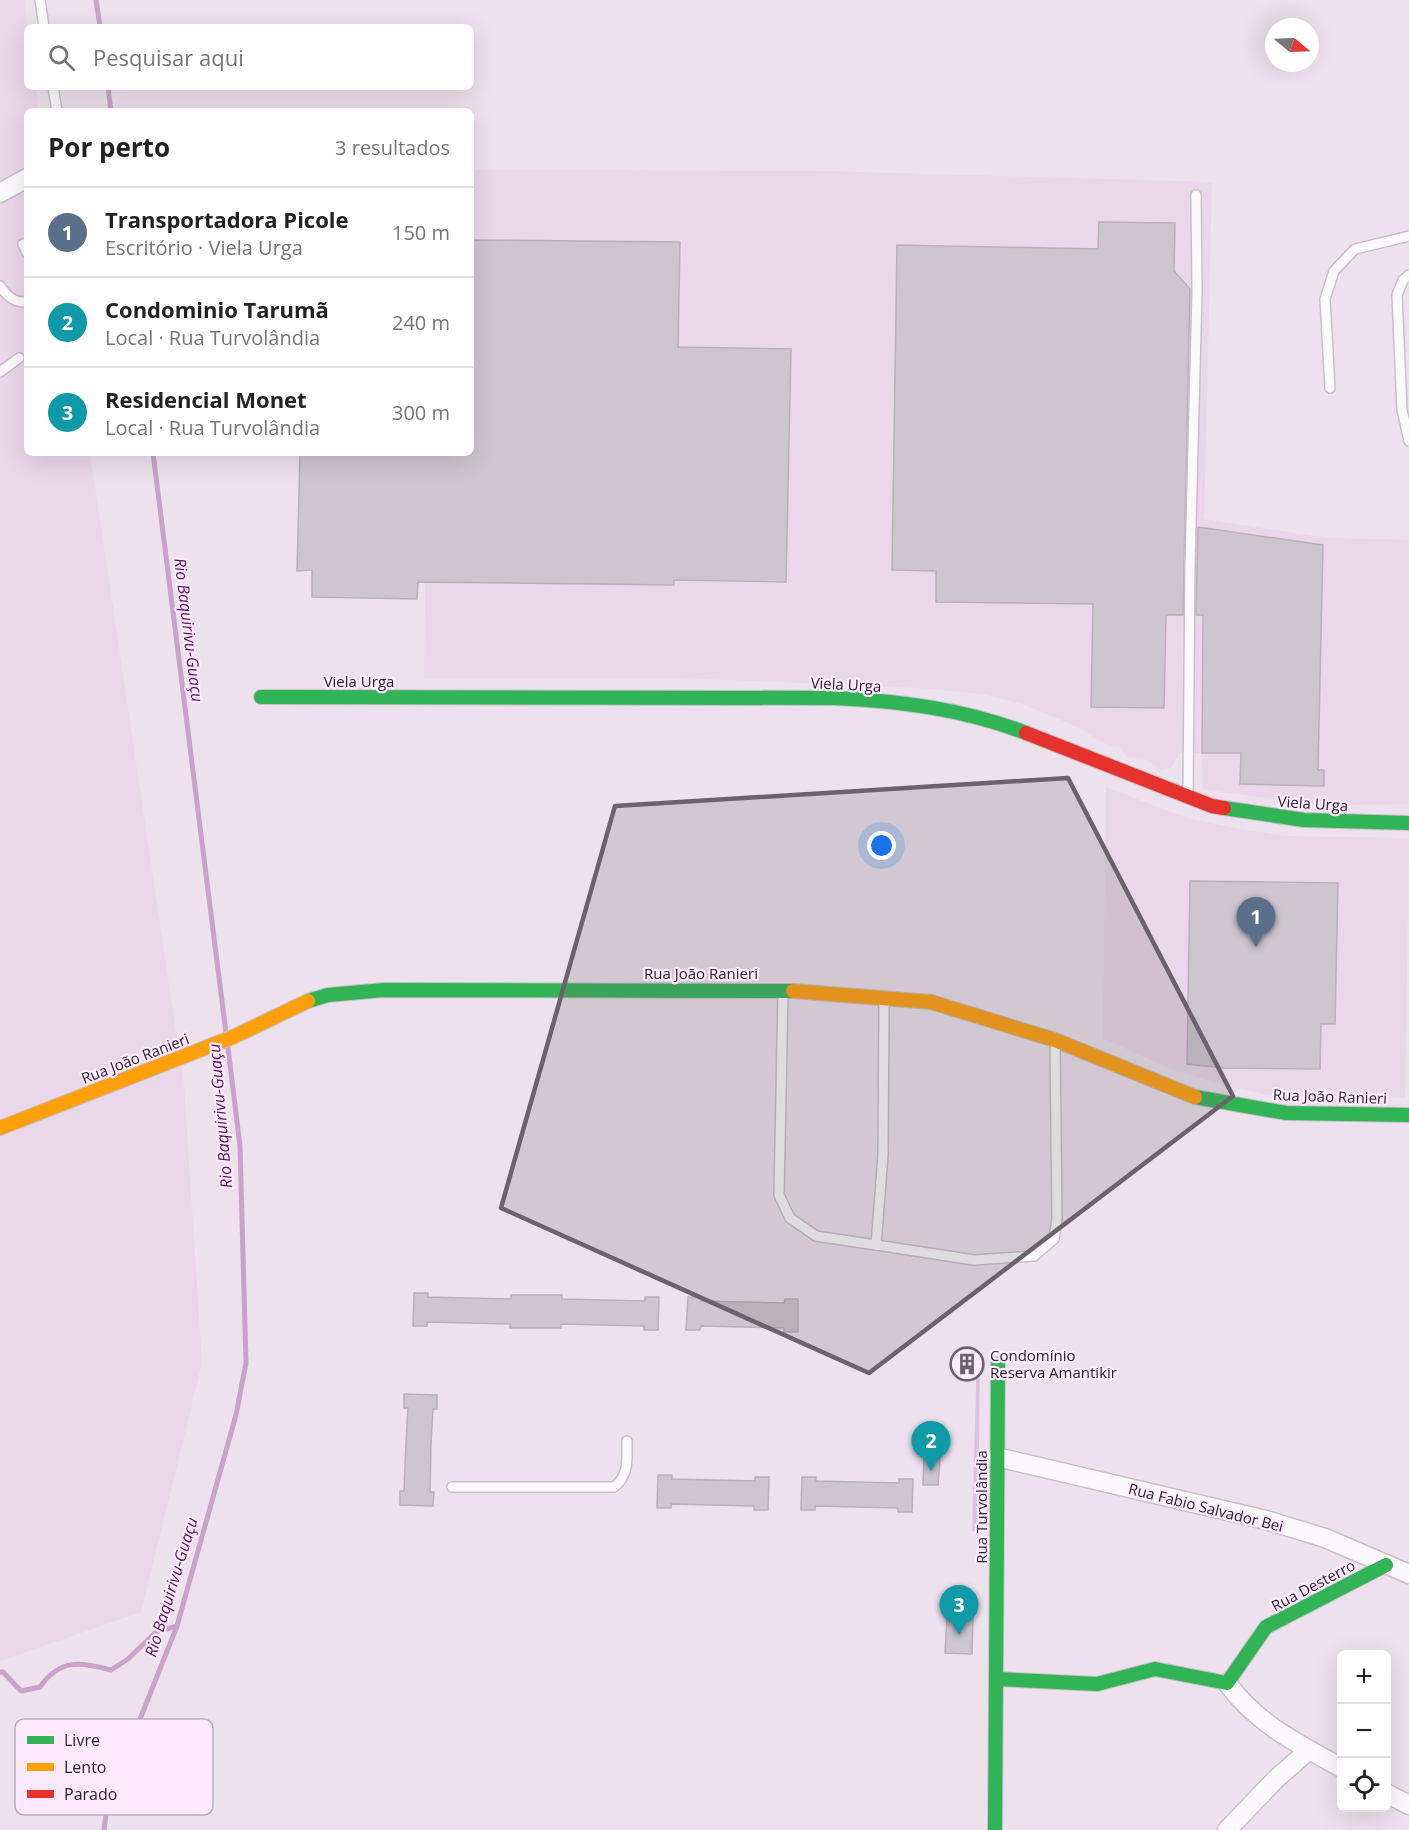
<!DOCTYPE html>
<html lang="pt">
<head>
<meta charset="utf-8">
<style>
  :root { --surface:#fff; --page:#f2f2f2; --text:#222; --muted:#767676; --line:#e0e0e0; --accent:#6b626b }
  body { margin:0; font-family:"Open Sans",sans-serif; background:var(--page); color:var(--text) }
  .controls { position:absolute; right:18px; bottom:18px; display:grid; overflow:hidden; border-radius:9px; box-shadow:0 6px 24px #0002 }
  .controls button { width:54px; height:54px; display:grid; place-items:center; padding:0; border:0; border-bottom:2px solid var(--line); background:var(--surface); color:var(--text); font:30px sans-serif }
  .compass { position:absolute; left:1265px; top:18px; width:54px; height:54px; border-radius:50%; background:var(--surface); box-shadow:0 6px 24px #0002; rotate:109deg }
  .you { position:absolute; left:882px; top:846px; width:21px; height:21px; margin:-15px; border:4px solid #fff; border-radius:50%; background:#1a73e8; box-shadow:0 0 0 9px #1a73e833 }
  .badge { display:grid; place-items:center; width:39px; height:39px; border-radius:50%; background:var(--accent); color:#fff; font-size:20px; font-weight:700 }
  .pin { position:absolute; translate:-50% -50px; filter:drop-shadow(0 2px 3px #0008) }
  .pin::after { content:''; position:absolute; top:32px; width:21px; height:18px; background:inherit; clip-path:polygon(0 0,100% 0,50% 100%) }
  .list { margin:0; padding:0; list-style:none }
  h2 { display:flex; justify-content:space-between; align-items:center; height:78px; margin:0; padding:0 24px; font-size:26px }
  h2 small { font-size:20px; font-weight:400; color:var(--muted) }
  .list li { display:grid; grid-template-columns:39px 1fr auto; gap:18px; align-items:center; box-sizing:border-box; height:90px; padding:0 24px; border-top:2px solid var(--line) }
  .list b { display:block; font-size:22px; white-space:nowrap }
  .list p { margin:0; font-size:20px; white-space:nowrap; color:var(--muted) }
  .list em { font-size:20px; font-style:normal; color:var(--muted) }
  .icon { flex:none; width:33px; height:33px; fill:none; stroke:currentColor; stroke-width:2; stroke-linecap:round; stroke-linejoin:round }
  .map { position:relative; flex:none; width:1409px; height:1830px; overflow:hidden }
  .search { position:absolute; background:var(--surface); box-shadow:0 6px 24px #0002; left:24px; top:24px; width:450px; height:66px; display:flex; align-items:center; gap:15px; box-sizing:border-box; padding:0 21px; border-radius:9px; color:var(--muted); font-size:22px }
  .panel { position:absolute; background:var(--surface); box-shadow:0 6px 24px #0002; left:24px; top:108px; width:450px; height:348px; border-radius:9px }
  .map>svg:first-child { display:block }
</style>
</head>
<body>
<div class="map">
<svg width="1409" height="1830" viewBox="0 0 1409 1830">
  <rect width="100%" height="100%" fill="#ece1ec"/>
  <g fill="#ead7ea">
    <path d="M0 0H24L27 27V87H36L39 111H27V453H90L184 1086 202 1363 141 1612 0 1661Z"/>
    <path d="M471 170 824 171 1212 182 1204 519 1327 538 1409 540V804L1313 805 1203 789 1202 753H1180L1171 768 1161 770 1145 759 1127 757 1120 746 1111 747 1075 726 1022 704 982 694 921 688 682 678H424L427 453H471Z"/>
    <path d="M1106 787 1186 818 1240 829 1285 836 1409 838 1405 1098 1269 1095 1218 1084 1168 1068 1103 1038Z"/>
  </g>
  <path fill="#dcc3dc" d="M977 1354H980L978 1532 972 1531Z"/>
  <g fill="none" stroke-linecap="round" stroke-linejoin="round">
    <g stroke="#c9a3ca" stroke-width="5">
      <path d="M96 0 100 27"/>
      <path d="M108 87 111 111"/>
      <path d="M153 453 226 1033"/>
      <path d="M0 1672H3L21 1691 40 1687C60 1658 81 1662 111 1670L128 1659 156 1632 177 1626"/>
      <path d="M104 1830 108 1800 177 1626 236 1415 246 1363 240 1146 228 1048"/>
    </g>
  </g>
  <g fill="#cec6ce" stroke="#b9b0b9" stroke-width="1.5">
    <path d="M1099 222 1175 223 1174 271 1190 289 1183 615H1166L1164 708 1091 707 1093 604 936 602V571L892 570 897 245 1098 249Z"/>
    <path d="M471 240 680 242 678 347 791 349 786 582 674 580V585L418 582 417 599 312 597V570L297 571 300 453H471Z"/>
    <path d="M1198 527 1323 545 1318 770H1324V786L1240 784 1241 753H1202L1203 615H1196Z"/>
    <path d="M1190 881 1338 883 1335 1024H1321L1320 1069 1224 1068 1187 1064Z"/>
    <path d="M414 1293H428V1297L511 1299V1295H562V1299L645 1301V1297H659L658 1330H644V1326L561 1324V1328H510V1324L427 1322V1326H413Z"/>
    <path d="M688 1297H701V1301L784 1303 785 1299H798V1332H784V1328L701 1326 700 1330H686Z"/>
    <path d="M958 1353 977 1354 976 1374 957 1373Z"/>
    <path d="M404 1394 437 1395V1409H433L431 1444 430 1492H434L433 1506 400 1505V1491H404L406 1443 408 1408H404Z"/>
    <path d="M924 1457 940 1458 938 1485H923Z"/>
    <path d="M658 1475H672V1479L755 1481V1477H769L768 1510H754V1506L671 1504V1508H657Z"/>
    <path d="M802 1477H816V1481L899 1483V1479H913L912 1512H898V1508L815 1506V1510H801Z"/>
    <path d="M947 1616H973L972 1654 945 1653Z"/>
  </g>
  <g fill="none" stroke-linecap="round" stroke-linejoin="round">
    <g stroke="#c8c0c8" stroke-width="12">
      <g id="lane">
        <path d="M40 0 44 27"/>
        <path d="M53 87 57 111"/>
        <path d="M23 244 27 253"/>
        <path d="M1409 275 1403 280 1397 295 1402 410 1409 441"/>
        <path d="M0 286C7 296 14 303 27 302"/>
        <path d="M0 372 19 358"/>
        <path d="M1330 388 1325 299 1334 271 1355 249 1409 236"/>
        <path d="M1188 794 1190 565 1197 291 1196 195"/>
        <path d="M783 992 779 1195 790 1218 816 1236 876 1245"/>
        <path d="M884 1001 883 1155 876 1245 974 1260 1034 1256 1054 1239 1057 1219 1055 1043"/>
        <path d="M452 1487H614C629 1476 627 1460 627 1441"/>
      </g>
    </g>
    <g stroke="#c8c0c8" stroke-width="21">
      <g id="street">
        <path d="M0 193 27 178"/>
        <path d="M997 1457 1266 1520 1325 1538 1409 1574"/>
        <path d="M1227 1683C1257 1724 1298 1744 1342 1768"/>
        <path d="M1386 1793 1409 1805"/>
        <path d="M1227 1830 1276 1779 1309 1750"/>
      </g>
    </g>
    <g stroke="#c8c0c8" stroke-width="16">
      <g id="fast">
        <path d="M261 697 834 698C900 701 964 709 1026 733"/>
        <path d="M1224 808 1304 820 1409 823"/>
        <path d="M308 1001 328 995 384 990 793 991"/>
        <path d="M1195 1097 1286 1113 1409 1115"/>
        <path d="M998 1679 1097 1684 1155 1669 1227 1683 1266 1627 1386 1565"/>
        <path d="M995 1830 998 1364"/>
      </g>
    </g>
    <g stroke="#c8c0c8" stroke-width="16">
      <g id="slow">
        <path d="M793 991 931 1002 1055 1040 1195 1097"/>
        <path d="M0 1128 233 1037 308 1001"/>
      </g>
    </g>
    <g stroke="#c8c0c8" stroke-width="16">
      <path id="jam" d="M1026 733 1212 806 1224 808"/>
    </g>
    <use href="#lane" stroke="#fcfafc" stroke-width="9"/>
    <use href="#street" stroke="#fcfafc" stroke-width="18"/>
    <use href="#fast" stroke="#30b455" stroke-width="14"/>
    <use href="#slow" stroke="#ff9f0a" stroke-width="14"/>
    <use href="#jam" stroke="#e5322d" stroke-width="14"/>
  </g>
  <path fill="#6b626b" fill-opacity="0.2" stroke="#6b626b" stroke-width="4.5" stroke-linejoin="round" d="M1068 778 1233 1096 869 1373 501 1208 615 806Z"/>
  <defs>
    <g id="building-ring" transform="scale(1.725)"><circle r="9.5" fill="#fee9ff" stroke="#6b626b" stroke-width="1.5"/><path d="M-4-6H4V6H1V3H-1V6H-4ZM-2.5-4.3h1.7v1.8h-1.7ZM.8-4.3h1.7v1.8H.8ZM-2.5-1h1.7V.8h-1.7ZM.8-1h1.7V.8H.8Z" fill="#6b626b"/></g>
  </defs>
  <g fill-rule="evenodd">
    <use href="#building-ring" x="967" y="1364"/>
  </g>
  <g text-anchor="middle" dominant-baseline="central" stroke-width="4.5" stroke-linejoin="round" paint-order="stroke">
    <g font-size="15" fill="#261e26" stroke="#fee9ff">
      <text x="359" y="681">Viela Urga</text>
      <text transform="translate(846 684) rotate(3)">Viela Urga</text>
      <text transform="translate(1313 803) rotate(4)">Viela Urga</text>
      <text x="701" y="973">Rua João Ranieri</text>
      <text transform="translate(135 1058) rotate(-21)">Rua João Ranieri</text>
      <text transform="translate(1330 1096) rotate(2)">Rua João Ranieri</text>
      <text transform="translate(981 1507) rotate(-90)">Rua Turvolândia</text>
      <text transform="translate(1206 1507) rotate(14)">Rua Fabio Salvador Bei</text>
      <text transform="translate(1313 1585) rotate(-28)">Rua Desterro</text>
    </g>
    <g font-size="15" fill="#261e26" stroke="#fee9ff" text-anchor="start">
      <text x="990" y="1355">Condomínio<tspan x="990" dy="17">Reserva Amantikir</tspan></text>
    </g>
    <g font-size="16" font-style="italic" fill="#4f1254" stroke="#fee9ff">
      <text transform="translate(189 630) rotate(83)">Rio Baquirivu-Guaçu</text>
      <text transform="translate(220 1116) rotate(-95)">Rio Baquirivu-Guaçu</text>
      <text transform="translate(171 1587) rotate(-73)">Rio Baquirivu-Guaçu</text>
    </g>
  </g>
  <rect x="15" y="1719" width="198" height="96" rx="9" fill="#fee9ff" stroke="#bdacbe" stroke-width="1.5"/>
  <rect x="27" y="1736" width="27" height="8" fill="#30b455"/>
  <rect x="27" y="1763" width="27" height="8" fill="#ff9f0a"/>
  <rect x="27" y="1790" width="27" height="8" fill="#e5322d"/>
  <g font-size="16" fill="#261e26">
    <text x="64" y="1746">Livre</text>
    <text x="64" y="1773">Lento</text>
    <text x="64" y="1800">Parado</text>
  </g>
</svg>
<div class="controls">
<button>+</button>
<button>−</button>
<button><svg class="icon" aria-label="locate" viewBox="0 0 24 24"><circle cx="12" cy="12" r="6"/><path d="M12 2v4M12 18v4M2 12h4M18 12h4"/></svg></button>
</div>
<svg class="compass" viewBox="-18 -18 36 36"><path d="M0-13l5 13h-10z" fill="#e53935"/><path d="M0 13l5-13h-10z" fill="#767676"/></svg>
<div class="you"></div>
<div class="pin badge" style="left:1256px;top:947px;background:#5c6f8a">1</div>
<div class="pin badge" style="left:931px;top:1471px;background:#0f9aa8">2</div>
<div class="pin badge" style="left:959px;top:1635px;background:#0f9aa8">3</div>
<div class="search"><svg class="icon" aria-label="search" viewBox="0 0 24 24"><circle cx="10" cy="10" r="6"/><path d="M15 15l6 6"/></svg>Pesquisar aqui</div>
<section class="panel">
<h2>Por perto<small>3 resultados</small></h2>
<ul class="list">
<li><span class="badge" style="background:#5c6f8a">1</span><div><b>Transportadora Picole</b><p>Escritório · Viela Urga</p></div><em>150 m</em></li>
<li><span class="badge" style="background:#0f9aa8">2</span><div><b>Condominio Tarumã</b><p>Local · Rua Turvolândia</p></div><em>240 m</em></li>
<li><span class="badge" style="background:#0f9aa8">3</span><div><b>Residencial Monet</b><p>Local · Rua Turvolândia</p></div><em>300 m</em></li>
</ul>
</section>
</div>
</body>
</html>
